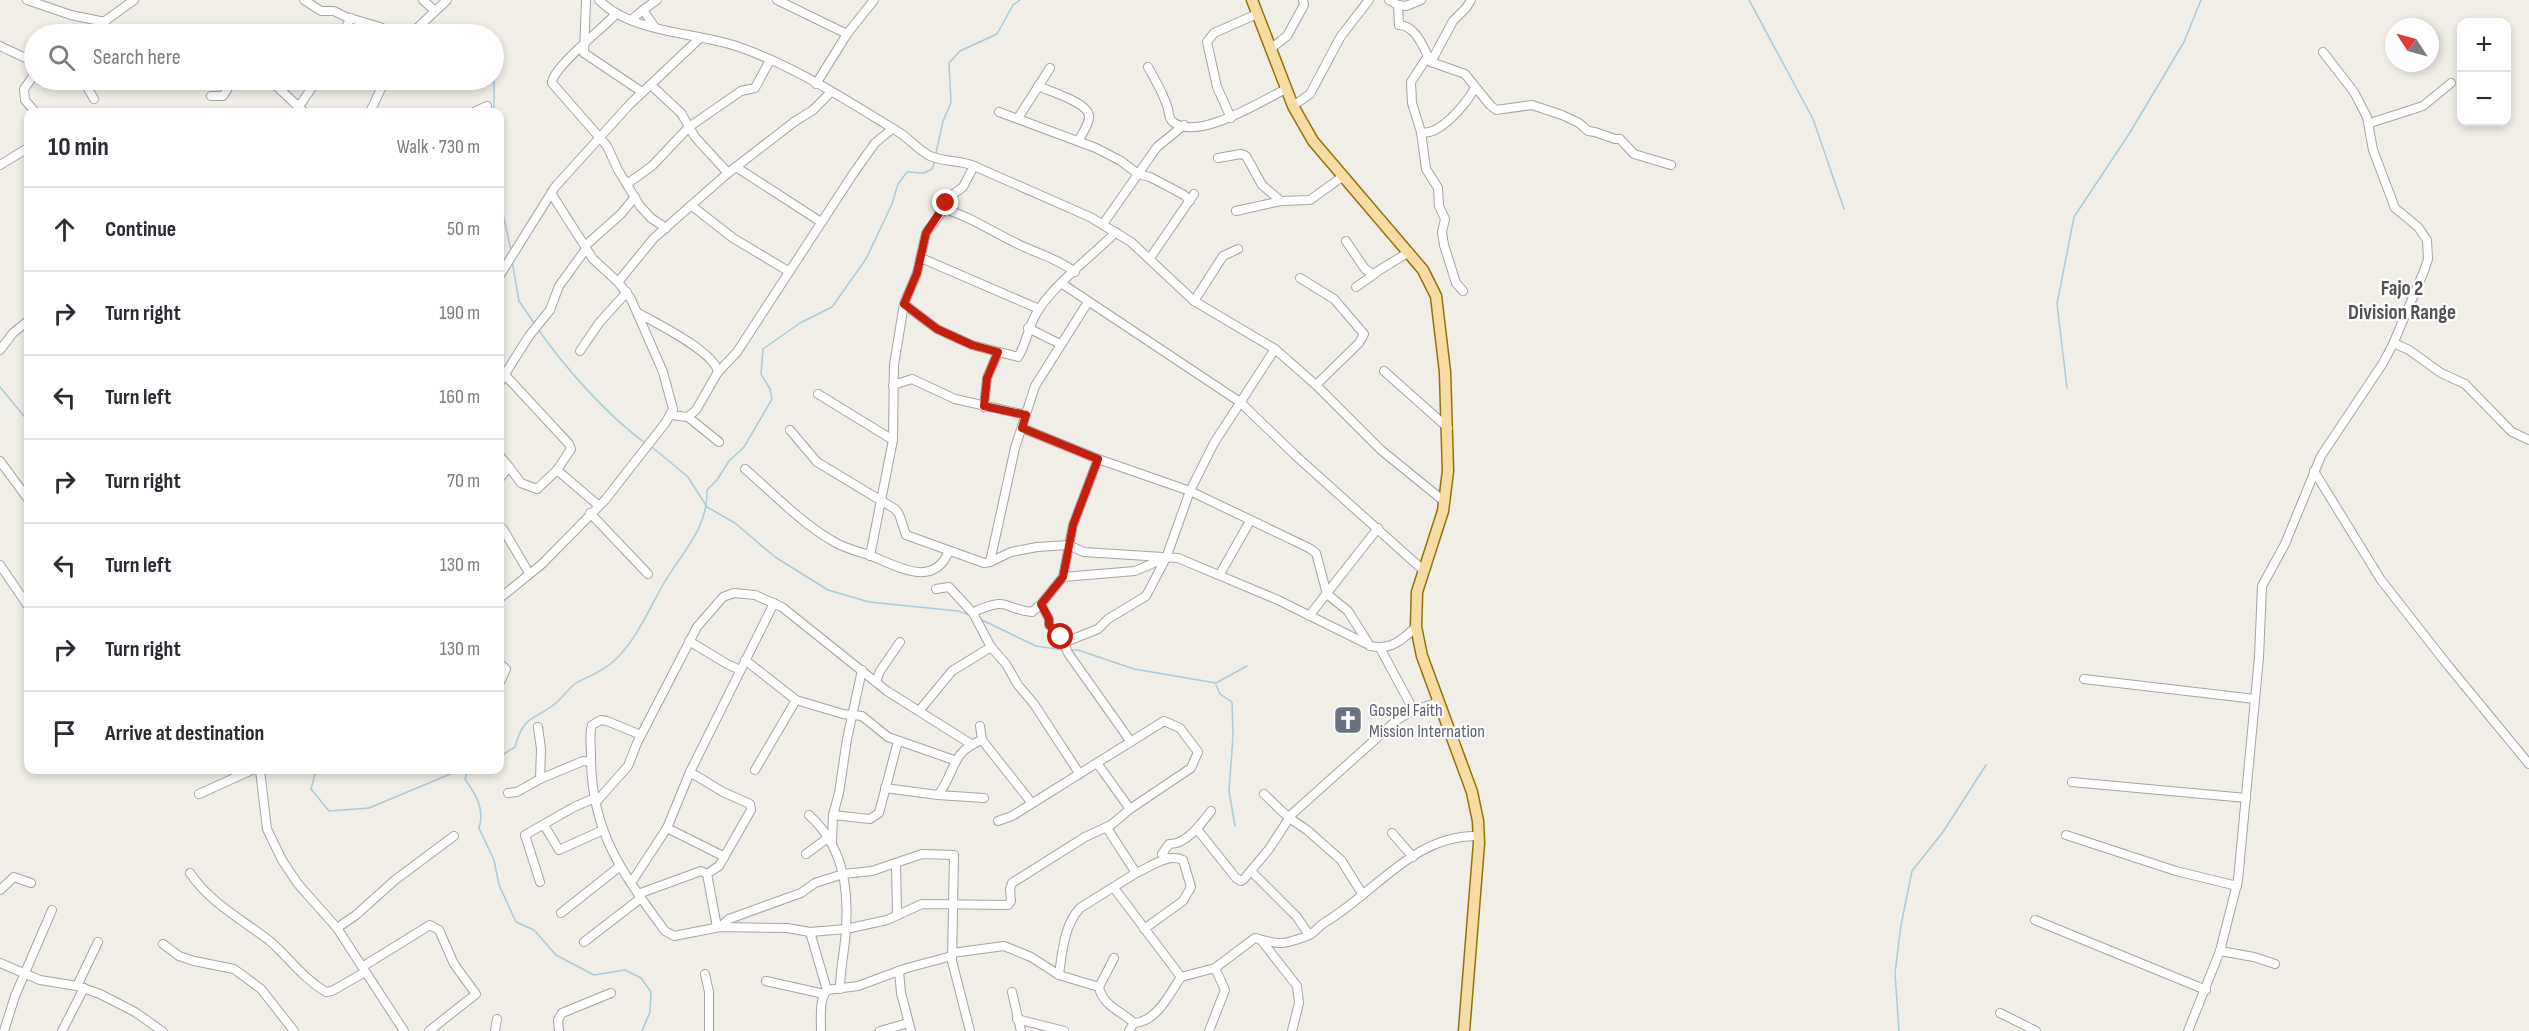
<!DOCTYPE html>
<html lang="en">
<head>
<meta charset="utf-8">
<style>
  :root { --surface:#fff; --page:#f2f2f3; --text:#2b2b33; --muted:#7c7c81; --line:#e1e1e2 }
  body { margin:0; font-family:"Sofia Sans Condensed",sans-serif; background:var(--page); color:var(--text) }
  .controls { position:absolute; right:18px; top:18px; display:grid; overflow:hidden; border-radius:12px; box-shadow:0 3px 9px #0003 }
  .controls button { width:54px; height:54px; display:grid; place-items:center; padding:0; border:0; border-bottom:2px solid var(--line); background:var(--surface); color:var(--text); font:30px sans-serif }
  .compass { position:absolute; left:2385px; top:18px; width:54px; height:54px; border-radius:50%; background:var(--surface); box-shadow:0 3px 9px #0003; rotate:306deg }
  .stop { position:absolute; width:18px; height:18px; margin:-14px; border:4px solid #c41e0c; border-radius:50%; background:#fff }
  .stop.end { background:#c41e0c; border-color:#fff; box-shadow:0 2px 6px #0008 }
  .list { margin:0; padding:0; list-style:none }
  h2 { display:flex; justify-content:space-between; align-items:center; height:78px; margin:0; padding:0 24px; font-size:26px }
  h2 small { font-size:20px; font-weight:400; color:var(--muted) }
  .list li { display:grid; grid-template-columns:39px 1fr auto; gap:18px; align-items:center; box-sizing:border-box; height:84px; padding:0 24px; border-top:2px solid var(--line) }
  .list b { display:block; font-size:22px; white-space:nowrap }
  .list em { font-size:20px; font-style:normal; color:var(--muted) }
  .icon { flex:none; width:33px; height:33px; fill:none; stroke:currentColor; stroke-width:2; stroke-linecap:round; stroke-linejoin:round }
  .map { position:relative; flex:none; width:2529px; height:1031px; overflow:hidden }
  .search { position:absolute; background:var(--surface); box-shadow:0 3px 9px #0003; left:24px; top:24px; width:480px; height:66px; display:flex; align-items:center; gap:15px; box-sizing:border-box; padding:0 21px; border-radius:33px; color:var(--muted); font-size:22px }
  .panel { position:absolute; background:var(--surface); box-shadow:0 3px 9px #0003; left:24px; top:108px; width:480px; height:666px; border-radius:12px }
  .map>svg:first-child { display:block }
</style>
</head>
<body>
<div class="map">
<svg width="2529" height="1031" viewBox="0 0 2529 1031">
  <rect width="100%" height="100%" fill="#f0eee7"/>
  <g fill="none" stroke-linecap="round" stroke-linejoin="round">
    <g stroke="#aacbdb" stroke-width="1.5">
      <path d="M1749 0 1813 119 1844 209"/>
      <path d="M494 112V51"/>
      <path d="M936 153 943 121 951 103 949 63 960 51 997 34 1013 5 1020 0"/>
      <path d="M500 201 511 250"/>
      <path d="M512 261 519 301 534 323"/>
      <path d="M538 329C565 368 607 415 645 443"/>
      <path d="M0 387 28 421"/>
      <path d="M2067 388 2057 304 2074 217 2129 134 2184 42 2201 0"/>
      <path d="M652 447 688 477 707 507 735 523 775 557 828 590 869 602 958 611 972 616"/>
      <path d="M982 620 1036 646 1063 650"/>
      <path d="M1071 650H1078L1134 669 1216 683 1247 666"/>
      <path d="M1216 685 1220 694 1232 702 1233 736 1229 791 1235 826"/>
      <path d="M500 754H504L515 747C524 713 535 721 557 702 563 697 569 688 576 683 590 675 603 672 615 660 637 639 649 609 664 583 682 552 708 529 707 490L717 480 729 461 744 447 772 399 770 389 761 374 763 349 800 323 832 307 866 259 892 204 898 184 907 172 924 173 932 169 935 161"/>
      <path d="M316 770 311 789 329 811 369 808 460 770"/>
      <path d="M468 770 465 779C476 795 485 809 479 828L494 860 499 885 516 922 534 930 556 955 594 975 625 970 641 978 651 992 650 1012 642 1031"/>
      <path d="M1899 1031 1895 973 1901 925 1912 871 1943 832 1986 765"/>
    </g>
    <g stroke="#a4a4a4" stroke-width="10">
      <g id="minor">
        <path d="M27 0 71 15 105 22"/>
        <path d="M304 0 321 11H334L346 17 380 27 393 34"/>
        <path d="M423 0 435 11"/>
        <path d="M586 0 584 53 642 92"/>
        <path d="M599 0C631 33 694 32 736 46 793 65 846 100 897 131 909 138 918 150 930 156 943 162 960 160 974 166L1090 217 1131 242 1194 301 1275 349 1316 385 1381 450 1445 502"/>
        <path d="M777 0 847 34"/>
        <path d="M1389 0 1398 5 1399 25C1417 26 1423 48 1431 62L1465 74 1490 105 1496 110 1532 105 1562 115 1579 123 1588 131 1595 132 1615 139H1620L1634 154 1671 165"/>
        <path d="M1398 5 1406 6 1421 0"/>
        <path d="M643 10 657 0"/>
        <path d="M616 14C603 28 552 68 552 83L607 146 618 170 640 206 651 218 666 228"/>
        <path d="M631 20 643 10 654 26"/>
        <path d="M87 34 134 0"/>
        <path d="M342 34 351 18"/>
        <path d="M411 34 447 0"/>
        <path d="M0 46 34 62"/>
        <path d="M1270 49 1287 36 1304 5 1303 0"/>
        <path d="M2323 52 2354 92 2367 117 2373 150 2395 208 2418 227 2427 240 2428 259 2424 271 2393 344"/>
        <path d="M1428 56 1411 82 1412 103 1421 132 1426 169 1438 188 1439 206 1445 219 1442 232 1444 245 1456 283 1463 291"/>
        <path d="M1431 62 1453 21 1466 8 1471 0"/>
        <path d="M1148 67C1155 80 1164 94 1168 109 1169 114 1169 119 1173 122 1198 142 1263 100 1286 89"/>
        <path d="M34 75 24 89 25 100 35 112"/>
        <path d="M83 80 94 99"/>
        <path d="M270 80 304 112"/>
        <path d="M816 84 847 34 874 0"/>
        <path d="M651 85 681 113 695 137 728 173"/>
        <path d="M1038 86C1051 92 1091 103 1089 118 1088 126 1082 134 1078 141"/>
        <path d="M211 96H223L233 80"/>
        <path d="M1293 106 1310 94 1341 36 1369 0"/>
        <path d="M298 108 317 80"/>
        <path d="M370 112 385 80"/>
        <path d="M474 112 487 106"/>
        <path d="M999 112 1096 148 1121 161 1138 174 1150 177 1171 188 1184 195 1190 201"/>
        <path d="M1018 118 1050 68"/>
        <path d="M1231 118 1217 87 1207 42 1214 33 1257 14"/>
        <path d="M2370 123 2423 106 2451 83"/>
        <path d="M1421 132C1440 137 1467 102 1475 88"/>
        <path d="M1218 158 1241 154 1246 156 1262 185 1281 201"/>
        <path d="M0 165 28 148"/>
        <path d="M736 167 821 222"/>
        <path d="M627 184 652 166 689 127 741 91 755 88 770 60"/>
        <path d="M692 206 733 238 788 271"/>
        <path d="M944 209C970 216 992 232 1016 243 1035 253 1057 258 1075 272"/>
        <path d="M1236 211 1281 201 1310 200 1342 177"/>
        <path d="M1103 224 1157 147 1184 125"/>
        <path d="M1346 241 1365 269 1373 274 1409 252"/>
        <path d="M585 246 621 214 635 197"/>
        <path d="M921 258 1039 309"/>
        <path d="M1150 258 1194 194"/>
        <path d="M500 275 555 187 630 104 700 38"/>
        <path d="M1300 278 1334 299 1364 334 1359 343 1316 385"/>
        <path d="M618 282 654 238 728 173 794 122 813 110 831 92"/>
        <path d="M1061 283 1240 402 1296 456 1423 570"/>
        <path d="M1356 287 1376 273"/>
        <path d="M1194 301 1223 256 1238 249"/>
        <path d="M904 304 937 329 972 345 1018 357C1027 343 1028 325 1039 309 1057 282 1092 256 1116 232"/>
        <path d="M638 313C656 323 715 352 718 372"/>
        <path d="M1028 328 1060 344"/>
        <path d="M0 350 13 333 28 321"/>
        <path d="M580 351 599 323 627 292"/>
        <path d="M1384 371 1448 428"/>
        <path d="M505 375 569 444 571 449 557 470"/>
        <path d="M500 382 529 336 550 310 559 286 586 249"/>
        <path d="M893 385 912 379 955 399 1026 415"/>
        <path d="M818 394 893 440"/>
        <path d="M984 407 987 378 998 352"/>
        <path d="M671 415 688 417 696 410 718 372 737 352 853 174 875 143 892 129"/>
        <path d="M688 417 719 442"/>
        <path d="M1022 428 1098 459 1190 491 1309 548 1316 553 1327 594 1348 611 1370 646"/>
        <path d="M790 430 817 462 895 509 899 514 906 535 984 563 990 562 1011 552 1037 547 1068 545 1084 552 1178 558 1278 600 1371 646C1390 651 1402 640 1416 627"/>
        <path d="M500 456 509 467"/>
        <path d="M1098 459 1073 525 1063 577 1041 604 1049 619V625L1061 637 1068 653 1131 742"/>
        <path d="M0 461 28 499"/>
        <path d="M745 469C773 493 799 521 831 540 843 548 856 551 869 555 896 565 933 590 949 551"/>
        <path d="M2314 471 2381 580 2446 663 2529 764"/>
        <path d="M500 478 509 467 521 483 537 489 557 470 598 505"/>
        <path d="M590 513 648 574"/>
        <path d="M503 529 529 573"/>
        <path d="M870 556 893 440 894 365 904 304 917 273 926 233 944 209 948 198 963 187 974 166"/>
        <path d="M990 562 1015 448 1035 386 1088 302"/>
        <path d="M0 565 28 606"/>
        <path d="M1220 574 1250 521"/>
        <path d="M1063 577 1135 571 1163 559"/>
        <path d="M936 589 949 587 973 613 991 647 1006 664 1018 685 1034 704 1079 773"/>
        <path d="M500 598 542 564 605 500 666 422 673 409 663 372 631 299 618 282 593 259 551 193"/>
        <path d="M978 610C1010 597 1003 609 1032 612L1041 604"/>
        <path d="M1309 616 1378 528"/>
        <path d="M689 641 727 664 740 670"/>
        <path d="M1063 643 1098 629 1108 619 1146 596 1166 558 1190 491 1214 443 1275 349"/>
        <path d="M1380 648 1414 711"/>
        <path d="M745 660 796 700 843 714 862 716 888 737 954 760"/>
        <path d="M500 664 506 669 500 682"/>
        <path d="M2084 679 2255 699"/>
        <path d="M876 682 880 671 900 642"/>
        <path d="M919 711 952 671 991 647"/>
        <path d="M538 727 541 749 540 779"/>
        <path d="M641 735 607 721 601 720 592 725C589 734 591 746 591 757 591 832 623 874 665 931L674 936 720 927 787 928 810 932 846 929 887 920 922 904 1008 905 1011 901 1010 889 1012 883 1085 837 1111 825 1130 809 1191 768 1198 752 1180 728 1164 721 1012 816 998 821"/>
        <path d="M982 740 1031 802"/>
        <path d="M1097 763 1130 809"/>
        <path d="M260 770 267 829 282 860 298 884 337 928 404 1031"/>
        <path d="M755 770 796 700"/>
        <path d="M2072 782 2246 798"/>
        <path d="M885 788 938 795C956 772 950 752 982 740L980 726"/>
        <path d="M508 793 517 792 540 779 583 761 591 762"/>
        <path d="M199 794 252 770"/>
        <path d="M1264 794 1288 817 1307 830 1341 860 1363 895"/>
        <path d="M938 795 984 798"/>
        <path d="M596 802 628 766 637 743 697 627 723 597 734 593 755 595 782 607 887 691 971 744"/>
        <path d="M809 815C842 845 849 886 846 929 845 949 840 969 840 989"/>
        <path d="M833 815 839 793 847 739 862 670"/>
        <path d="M544 825 559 850 603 830"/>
        <path d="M667 828 690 772 774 603"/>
        <path d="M1197 829 1236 878 1241 881 1244 879 1269 849 1292 814 1397 720 1410 712 1438 702"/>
        <path d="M1392 833 1413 857"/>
        <path d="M2066 835 2176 871 2237 886"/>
        <path d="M832 841 833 815 870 819 879 813 898 741"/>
        <path d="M806 854 829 837"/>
        <path d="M1167 858 1162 854 1169 844C1186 845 1202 823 1211 811"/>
        <path d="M896 864 897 914"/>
        <path d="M1251 871 1297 917 1309 935"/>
        <path d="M190 873C210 903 243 920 271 942 290 959 304 979 326 992L332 991 365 972"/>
        <path d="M1136 873C1151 867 1167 853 1183 860L1191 887 1183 901 1144 929"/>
        <path d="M707 874 717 927"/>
        <path d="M540 882 525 835 574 807 595 798"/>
        <path d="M631 883 667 828 723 856"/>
        <path d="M1114 888 1181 977"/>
        <path d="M0 890 14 877 31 883"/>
        <path d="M638 894 701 871 707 874 719 866 751 810 750 804 723 792 690 772"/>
        <path d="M561 913 619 867"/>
        <path d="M2035 920 2206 990"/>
        <path d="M720 927 729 919 801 893 815 883 843 874 872 871 922 854 954 855 952 961 970 1031"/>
        <path d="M337 928 356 915 395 880 454 836"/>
        <path d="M810 932 827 990C819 999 821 1019 821 1031"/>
        <path d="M1261 940 1297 986 1299 1003 1292 1031"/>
        <path d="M584 942 641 898"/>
        <path d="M163 944 179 956 194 961 234 969 261 989 294 1031"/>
        <path d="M2220 951 2254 957 2275 964"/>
        <path d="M952 953 1004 946 1031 957 1059 975 1099 987 1114 958"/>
        <path d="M0 963 40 980 77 986 100 994 135 1012 162 1031"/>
        <path d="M362 967 430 925 439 930 454 964 476 994 429 1031"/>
        <path d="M899 971 901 993 911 1031"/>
        <path d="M705 974 709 992V1031"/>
        <path d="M1059 975C1062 953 1064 925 1080 908L1136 873 1107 828"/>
        <path d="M766 981 824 994"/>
        <path d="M77 986 98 942"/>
        <path d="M1099 987C1102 1005 1121 1011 1134 1023"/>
        <path d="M827 990 858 986 907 968 952 956"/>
        <path d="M1012 992 1021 1031"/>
        <path d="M2000 1013 2036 1031"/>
        <path d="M1017 1019 1064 1031"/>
        <path d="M4 1031 15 996 52 910"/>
        <path d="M62 1031 84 988"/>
        <path d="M495 1031 497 1019"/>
        <path d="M559 1031 558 1020 562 1013 611 993"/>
        <path d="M880 1031 908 1023"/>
        <path d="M1129 1031 1134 1023C1157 1022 1170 993 1181 977L1215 968 1255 938C1263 940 1275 944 1283 943 1290 942 1303 938 1309 935 1315 932 1319 926 1324 923 1374 894 1414 834 1478 836"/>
        <path d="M1209 1031 1225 990 1215 968"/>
        <path d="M2188 1031 2220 951 2238 880 2259 657 2262 586 2285 544 2321 456 2383 363 2392 346 2396 344 2409 350 2441 373 2465 384 2512 432 2529 440"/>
      </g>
    </g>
    <g stroke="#937309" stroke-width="13">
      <path id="major" d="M1252 0 1293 106 1313 141 1423 270 1436 296 1445 372 1448 471 1443 511 1417 592 1416 627 1422 656 1472 792 1478 821 1479 843 1464 1031"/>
    </g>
    <use href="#minor" stroke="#fff" stroke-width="8"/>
    <use href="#major" stroke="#f7dca5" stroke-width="10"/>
  </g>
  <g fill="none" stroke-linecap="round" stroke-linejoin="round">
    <path stroke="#c41e0c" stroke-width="8" d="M946 203 926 233 917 273 904 304 937 329 972 345 998 352 987 378 984 406 1026 415 1022 428 1098 459 1073 525 1063 577 1041 604 1049 619V625L1061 637"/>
  </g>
  <defs>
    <g id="church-square" transform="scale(1.5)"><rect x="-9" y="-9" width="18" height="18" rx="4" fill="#6b7280" stroke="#fff"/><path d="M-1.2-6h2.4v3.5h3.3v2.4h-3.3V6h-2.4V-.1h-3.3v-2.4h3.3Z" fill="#fff"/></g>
  </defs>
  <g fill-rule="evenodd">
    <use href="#church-square" x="1348" y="720"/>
  </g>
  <g text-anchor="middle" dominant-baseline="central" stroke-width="4.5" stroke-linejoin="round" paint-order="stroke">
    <g font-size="18" fill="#5b616d" stroke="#fff" text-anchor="start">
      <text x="1369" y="710">Gospel Faith<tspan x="1369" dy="21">Mission Internation</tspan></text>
    </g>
    <g font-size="21" font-weight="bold" fill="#535353" stroke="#fff">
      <text x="2402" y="288">Fajo 2<tspan x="2402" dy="24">Division Range</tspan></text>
    </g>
  </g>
</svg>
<div class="controls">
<button>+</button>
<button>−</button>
</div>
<svg class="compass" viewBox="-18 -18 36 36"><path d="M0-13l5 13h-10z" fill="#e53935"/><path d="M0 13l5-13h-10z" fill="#7c7c81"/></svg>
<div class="stop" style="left:1061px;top:637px"></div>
<div class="stop end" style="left:946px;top:203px"></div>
<div class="search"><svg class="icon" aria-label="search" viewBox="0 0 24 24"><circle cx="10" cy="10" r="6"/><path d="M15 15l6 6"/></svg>Search here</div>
<section class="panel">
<h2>10 min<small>Walk · 730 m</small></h2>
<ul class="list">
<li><svg class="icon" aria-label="ahead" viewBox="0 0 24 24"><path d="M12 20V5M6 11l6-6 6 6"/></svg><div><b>Continue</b></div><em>50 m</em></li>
<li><svg class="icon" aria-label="right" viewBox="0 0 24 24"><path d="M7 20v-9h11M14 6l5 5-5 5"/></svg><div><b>Turn right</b></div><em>190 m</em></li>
<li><svg class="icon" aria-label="left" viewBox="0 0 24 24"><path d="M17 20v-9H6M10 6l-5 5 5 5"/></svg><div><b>Turn left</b></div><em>160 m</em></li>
<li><svg class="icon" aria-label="right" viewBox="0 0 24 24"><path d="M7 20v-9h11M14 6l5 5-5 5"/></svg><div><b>Turn right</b></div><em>70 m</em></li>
<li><svg class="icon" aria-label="left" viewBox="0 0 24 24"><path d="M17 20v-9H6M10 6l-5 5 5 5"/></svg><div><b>Turn left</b></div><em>130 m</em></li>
<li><svg class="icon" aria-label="right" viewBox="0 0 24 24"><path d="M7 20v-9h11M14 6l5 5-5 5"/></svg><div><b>Turn right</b></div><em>130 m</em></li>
<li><svg class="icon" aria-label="arrive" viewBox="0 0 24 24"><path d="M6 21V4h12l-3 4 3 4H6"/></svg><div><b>Arrive at destination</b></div></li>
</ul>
</section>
</div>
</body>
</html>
